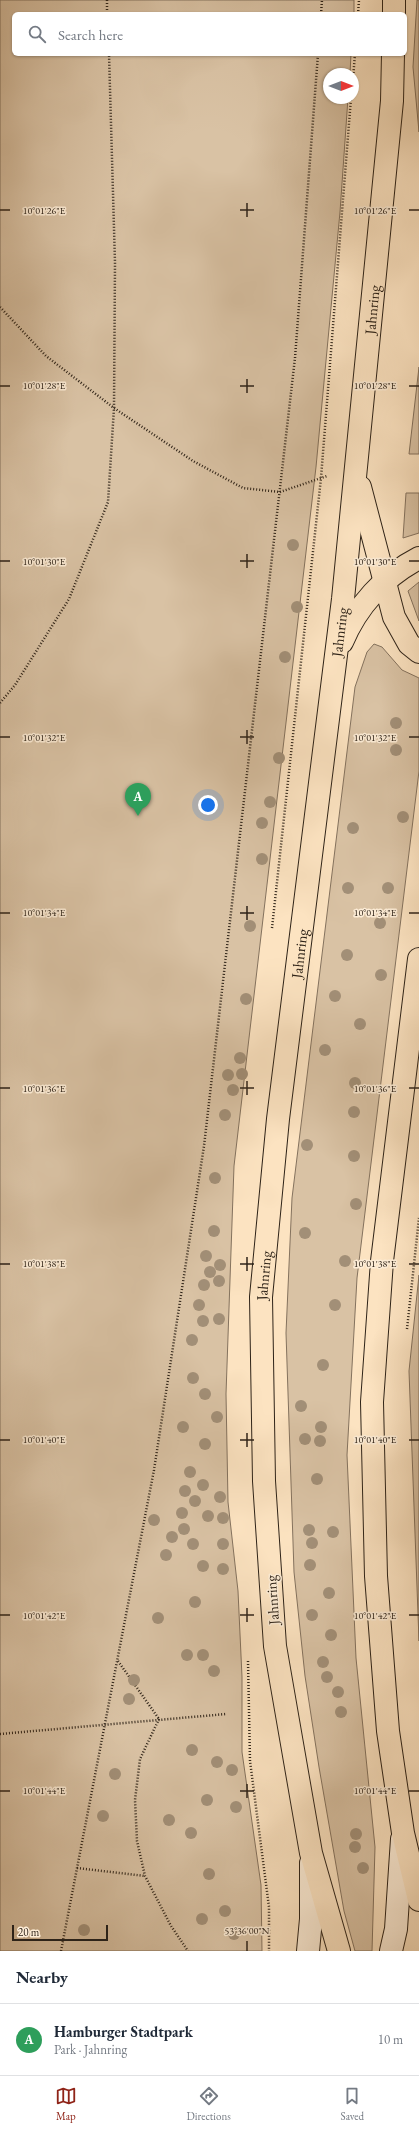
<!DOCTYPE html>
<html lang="en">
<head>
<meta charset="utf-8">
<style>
  :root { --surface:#fff; --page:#f2f2f3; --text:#1f2937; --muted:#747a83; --line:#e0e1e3; --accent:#8f2418 }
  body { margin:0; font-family:"EB Garamond",serif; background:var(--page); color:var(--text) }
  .compass { position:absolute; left:323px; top:68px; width:36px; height:36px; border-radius:50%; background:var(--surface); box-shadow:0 1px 3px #0004; rotate:90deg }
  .scale { position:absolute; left:12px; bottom:10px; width:96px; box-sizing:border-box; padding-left:4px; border:2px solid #2e2318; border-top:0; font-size:11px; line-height:14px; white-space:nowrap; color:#2e2318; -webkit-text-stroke:3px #fdedd7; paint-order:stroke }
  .you { position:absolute; left:208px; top:805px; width:14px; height:14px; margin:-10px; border:3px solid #fff; border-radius:50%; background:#1a73e8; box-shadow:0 0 0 6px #1a73e833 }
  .badge { display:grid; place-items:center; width:26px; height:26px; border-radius:50%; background:var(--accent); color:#fff; font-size:13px; font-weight:700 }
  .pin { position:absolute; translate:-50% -33px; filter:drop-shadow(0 1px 2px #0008) }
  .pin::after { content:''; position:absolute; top:21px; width:14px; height:12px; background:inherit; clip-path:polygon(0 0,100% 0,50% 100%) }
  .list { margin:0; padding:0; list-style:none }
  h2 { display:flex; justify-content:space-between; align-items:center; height:52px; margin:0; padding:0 16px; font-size:17px }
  h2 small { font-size:13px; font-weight:400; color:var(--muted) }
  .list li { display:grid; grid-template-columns:26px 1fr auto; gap:12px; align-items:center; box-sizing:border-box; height:72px; padding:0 16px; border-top:1px solid var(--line) }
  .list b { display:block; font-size:15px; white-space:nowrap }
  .list p { margin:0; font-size:13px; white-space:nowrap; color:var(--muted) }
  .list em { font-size:13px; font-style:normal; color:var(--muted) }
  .icon { flex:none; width:22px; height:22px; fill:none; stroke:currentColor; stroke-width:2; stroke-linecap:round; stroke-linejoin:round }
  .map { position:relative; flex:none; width:419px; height:1951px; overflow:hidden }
  .search { position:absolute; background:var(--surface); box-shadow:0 1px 3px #0004; left:12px; right:12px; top:12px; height:44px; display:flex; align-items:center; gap:10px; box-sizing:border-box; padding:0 14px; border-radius:6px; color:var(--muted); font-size:15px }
  .sheet { height:124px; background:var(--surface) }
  nav { display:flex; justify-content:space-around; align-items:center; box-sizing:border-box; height:56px; border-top:1px solid var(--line); background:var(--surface); font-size:11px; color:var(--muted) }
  nav a { display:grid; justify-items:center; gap:2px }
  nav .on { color:var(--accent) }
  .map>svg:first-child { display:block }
</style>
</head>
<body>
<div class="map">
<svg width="419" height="1951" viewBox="0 0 419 1951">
  <rect width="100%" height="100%" fill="#fce3c1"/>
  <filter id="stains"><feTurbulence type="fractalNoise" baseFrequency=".005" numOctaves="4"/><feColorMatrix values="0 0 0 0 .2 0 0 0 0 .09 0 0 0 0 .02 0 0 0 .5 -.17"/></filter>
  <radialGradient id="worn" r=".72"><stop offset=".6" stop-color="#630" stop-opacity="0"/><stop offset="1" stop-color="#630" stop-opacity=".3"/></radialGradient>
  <g fill="#d9c2a4" stroke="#84725e">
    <path d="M0 0H354V14H14V54H351L350 74H329V98H348L340 212 316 467 234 1166 226 1394 228 1502 238 1591 242 1677V1752L261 1885 262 1951H0Z"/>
    <path d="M417 0H419V132L413 67Z"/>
    <path d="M419 367V454H409Z"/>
    <path d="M406 493H419V533L403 538Z"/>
    <path d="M419 582V621L408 591Z"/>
    <path d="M374 644 382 647 402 670 419 678V771L357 1278 347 1455 356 1658 375 1847 372 1951H355L344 1911 319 1767 305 1676 294 1572 286 1333 292 1198 355 687 367 652Z"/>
    <path d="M419 1275V1641L409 1371Z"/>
  </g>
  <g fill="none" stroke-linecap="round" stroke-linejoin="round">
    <g stroke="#2e2318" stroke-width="24">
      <g id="secondary">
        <path d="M308 1951 311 1919V1863"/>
        <path d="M391 1951 396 1929 402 1839"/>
      </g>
    </g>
    <g stroke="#2e2318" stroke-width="24">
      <g id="primary">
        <path d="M394 14V0"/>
        <path d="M360 487 394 617 409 644 419 652"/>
        <path d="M342 642C357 606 384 576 419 558"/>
        <path d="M419 959 382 1261 372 1402 376 1576 388 1731 403 1833 419 1900"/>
        <path id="s1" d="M339 1951 311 1853 275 1646 264 1481 261 1297 278 1119 343 599 392 101 393 54"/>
      </g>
    </g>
    <g stroke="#2e2318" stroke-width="2.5" stroke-dasharray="1 2" stroke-linecap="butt">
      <path d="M107 0V14"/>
      <path d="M321 14 322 0"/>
      <path d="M358 14 359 0"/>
      <path d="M353 79 355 54"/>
      <path d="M0 307 46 356 114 408 193 461 243 488 280 492 327 476"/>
      <path d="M0 703 15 685 69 599 108 502 114 408 115 263 109 54"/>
      <path d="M272 928 321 478 351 98"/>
      <path d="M407 1329 419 1218"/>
      <path d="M118 1661 159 1719"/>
      <path d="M248 1661 250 1761 269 1907V1951"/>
      <path d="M159 1719 140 1759 135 1800 137 1841 145 1876 171 1926 188 1951"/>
      <path d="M0 1734 226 1714"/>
      <path d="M77 1868 145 1876"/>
      <path d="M61 1951 154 1470 204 1146 295 358 318 54"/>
    </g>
    <use href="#secondary" stroke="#fdedd7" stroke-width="22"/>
    <use href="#primary" stroke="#fce3c1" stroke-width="22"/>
  </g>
  <g fill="#a28f77">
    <circle cx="293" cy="545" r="6"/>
    <circle cx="297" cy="607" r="6"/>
    <circle cx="285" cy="657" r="6"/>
    <circle cx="396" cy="723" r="6"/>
    <circle cx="396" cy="750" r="6"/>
    <circle cx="279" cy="758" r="6"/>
    <circle cx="270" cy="802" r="6"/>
    <circle cx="403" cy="817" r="6"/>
    <circle cx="262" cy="823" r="6"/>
    <circle cx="353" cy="828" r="6"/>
    <circle cx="262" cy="859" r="6"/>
    <circle cx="348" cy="888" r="6"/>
    <circle cx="388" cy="888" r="6"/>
    <circle cx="380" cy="923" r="6"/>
    <circle cx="250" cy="926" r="6"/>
    <circle cx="347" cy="955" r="6"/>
    <circle cx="381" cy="975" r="6"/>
    <circle cx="335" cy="996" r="6"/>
    <circle cx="246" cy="999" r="6"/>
    <circle cx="360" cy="1024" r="6"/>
    <circle cx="325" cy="1050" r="6"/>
    <circle cx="240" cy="1058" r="6"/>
    <circle cx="242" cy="1074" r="6"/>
    <circle cx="228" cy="1075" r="6"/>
    <circle cx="355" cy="1083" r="6"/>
    <circle cx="233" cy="1090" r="6"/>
    <circle cx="354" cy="1112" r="6"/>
    <circle cx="225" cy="1115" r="6"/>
    <circle cx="307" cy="1145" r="6"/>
    <circle cx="354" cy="1156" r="6"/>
    <circle cx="215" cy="1178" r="6"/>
    <circle cx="356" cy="1204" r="6"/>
    <circle cx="214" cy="1231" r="6"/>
    <circle cx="305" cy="1233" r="6"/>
    <circle cx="206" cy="1256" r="6"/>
    <circle cx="345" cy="1261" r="6"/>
    <circle cx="220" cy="1265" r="6"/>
    <circle cx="210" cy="1272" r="6"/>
    <circle cx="219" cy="1281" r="6"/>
    <circle cx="204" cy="1285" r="6"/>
    <circle cx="199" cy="1305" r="6"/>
    <circle cx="335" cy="1305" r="6"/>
    <circle cx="219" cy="1319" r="6"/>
    <circle cx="203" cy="1321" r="6"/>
    <circle cx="192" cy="1340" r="6"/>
    <circle cx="323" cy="1365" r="6"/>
    <circle cx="193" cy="1378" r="6"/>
    <circle cx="205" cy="1394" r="6"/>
    <circle cx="301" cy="1406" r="6"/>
    <circle cx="217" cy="1417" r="6"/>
    <circle cx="183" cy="1427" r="6"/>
    <circle cx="321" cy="1427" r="6"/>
    <circle cx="305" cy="1439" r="6"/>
    <circle cx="320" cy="1441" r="6"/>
    <circle cx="205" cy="1444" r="6"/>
    <circle cx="190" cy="1472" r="6"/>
    <circle cx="317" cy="1479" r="6"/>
    <circle cx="203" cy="1485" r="6"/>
    <circle cx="185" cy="1491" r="6"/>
    <circle cx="220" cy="1497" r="6"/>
    <circle cx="195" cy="1501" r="6"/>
    <circle cx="182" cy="1513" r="6"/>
    <circle cx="208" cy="1516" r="6"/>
    <circle cx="223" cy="1518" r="6"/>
    <circle cx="154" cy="1520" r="6"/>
    <circle cx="184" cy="1529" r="6"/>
    <circle cx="309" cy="1530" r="6"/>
    <circle cx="333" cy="1532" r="6"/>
    <circle cx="172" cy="1537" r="6"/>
    <circle cx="312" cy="1543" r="6"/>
    <circle cx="193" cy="1544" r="6"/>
    <circle cx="223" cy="1544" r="6"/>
    <circle cx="166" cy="1555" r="6"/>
    <circle cx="310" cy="1565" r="6"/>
    <circle cx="203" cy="1566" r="6"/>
    <circle cx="223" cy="1569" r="6"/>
    <circle cx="329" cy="1593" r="6"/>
    <circle cx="195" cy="1602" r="6"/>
    <circle cx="312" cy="1615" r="6"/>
    <circle cx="158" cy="1618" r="6"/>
    <circle cx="331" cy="1635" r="6"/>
    <circle cx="187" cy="1655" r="6"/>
    <circle cx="203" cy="1655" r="6"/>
    <circle cx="323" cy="1662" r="6"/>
    <circle cx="214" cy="1671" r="6"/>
    <circle cx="327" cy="1677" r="6"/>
    <circle cx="134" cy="1680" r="6"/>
    <circle cx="338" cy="1692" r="6"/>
    <circle cx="129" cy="1699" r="6"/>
    <circle cx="341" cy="1712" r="6"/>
    <circle cx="192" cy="1750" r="6"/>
    <circle cx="217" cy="1762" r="6"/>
    <circle cx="232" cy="1770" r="6"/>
    <circle cx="115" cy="1774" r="6"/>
    <circle cx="207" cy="1800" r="6"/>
    <circle cx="236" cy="1807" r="6"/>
    <circle cx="103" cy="1816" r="6"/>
    <circle cx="169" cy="1820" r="6"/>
    <circle cx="191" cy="1833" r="6"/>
    <circle cx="356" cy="1834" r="6"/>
    <circle cx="355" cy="1847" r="6"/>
    <circle cx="363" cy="1868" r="6"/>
    <circle cx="209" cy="1874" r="6"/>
    <circle cx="225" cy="1911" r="6"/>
    <circle cx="202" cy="1919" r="6"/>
    <circle cx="84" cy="1930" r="6"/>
    <circle cx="234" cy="1934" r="6"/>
  </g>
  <path fill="none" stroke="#2e2318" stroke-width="1.5" d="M247 203V217M0 210H10M240 210H254M409 210H419M247 379V393M0 386H10M240 386H254M409 386H419M247 554V568M0 561H10M240 561H254M409 561H419M247 730V744M0 737H10M240 737H254M409 737H419M247 906V920M0 913H10M240 913H254M409 913H419M247 1081V1095M0 1088H10M240 1088H254M409 1088H419M247 1257V1271M0 1264H10M240 1264H254M409 1264H419M247 1433V1447M0 1440H10M240 1440H254M409 1440H419M247 1608V1622M0 1615H10M240 1615H254M409 1615H419M247 1784V1798M0 1791H10M240 1791H254M409 1791H419M247 1941V1951"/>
  <g text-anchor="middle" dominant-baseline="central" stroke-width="3" stroke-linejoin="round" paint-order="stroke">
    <g font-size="15" fill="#2e2318" stroke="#fdedd7">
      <text stroke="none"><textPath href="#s1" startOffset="1655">Jahnring</textPath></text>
      <text stroke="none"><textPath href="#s1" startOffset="1331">Jahnring</textPath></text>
      <text stroke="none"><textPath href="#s1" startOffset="1007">Jahnring</textPath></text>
      <text stroke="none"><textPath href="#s1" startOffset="683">Jahnring</textPath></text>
      <text transform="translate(272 1600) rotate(-94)">Jahnring</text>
    </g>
  </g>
  <g font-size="10" text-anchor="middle" fill="#2e2318" stroke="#fdedd7" stroke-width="3" stroke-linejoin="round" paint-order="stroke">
    <text x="375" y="214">10°01'26"E</text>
    <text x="44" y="214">10°01'26"E</text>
    <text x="44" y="389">10°01'28"E</text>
    <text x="375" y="389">10°01'28"E</text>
    <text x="44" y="565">10°01'30"E</text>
    <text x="375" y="565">10°01'30"E</text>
    <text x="375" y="741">10°01'32"E</text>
    <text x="44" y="741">10°01'32"E</text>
    <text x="375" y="916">10°01'34"E</text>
    <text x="44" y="916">10°01'34"E</text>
    <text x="44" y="1092">10°01'36"E</text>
    <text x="375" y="1092">10°01'36"E</text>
    <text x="375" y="1267">10°01'38"E</text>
    <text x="44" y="1267">10°01'38"E</text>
    <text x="375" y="1443">10°01'40"E</text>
    <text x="44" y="1443">10°01'40"E</text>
    <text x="44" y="1619">10°01'42"E</text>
    <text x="375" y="1619">10°01'42"E</text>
    <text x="44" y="1794">10°01'44"E</text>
    <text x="375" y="1794">10°01'44"E</text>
    <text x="247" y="1934">53°36'00"N</text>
  </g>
  <rect width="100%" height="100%" filter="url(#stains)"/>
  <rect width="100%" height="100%" fill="url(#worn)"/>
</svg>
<svg class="compass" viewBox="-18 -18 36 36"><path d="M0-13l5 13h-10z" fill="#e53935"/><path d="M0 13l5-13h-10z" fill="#747a83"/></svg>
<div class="scale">20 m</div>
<div class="you"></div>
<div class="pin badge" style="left:138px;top:816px;background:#2e9e5b">A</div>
<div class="search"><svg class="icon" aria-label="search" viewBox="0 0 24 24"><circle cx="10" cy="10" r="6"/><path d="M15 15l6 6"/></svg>Search here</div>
</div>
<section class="sheet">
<h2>Nearby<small></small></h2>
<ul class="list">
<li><span class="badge" style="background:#2e9e5b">A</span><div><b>Hamburger Stadtpark</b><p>Park · Jahnring</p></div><em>10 m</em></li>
</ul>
</section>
<nav>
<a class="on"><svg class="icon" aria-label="map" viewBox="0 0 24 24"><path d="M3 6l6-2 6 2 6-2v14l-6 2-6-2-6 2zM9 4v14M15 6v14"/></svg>Map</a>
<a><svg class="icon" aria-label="directions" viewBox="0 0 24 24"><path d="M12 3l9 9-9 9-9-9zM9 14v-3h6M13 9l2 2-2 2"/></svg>Directions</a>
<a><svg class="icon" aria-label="saved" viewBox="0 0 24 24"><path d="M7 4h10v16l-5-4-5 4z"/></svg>Saved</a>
</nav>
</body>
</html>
